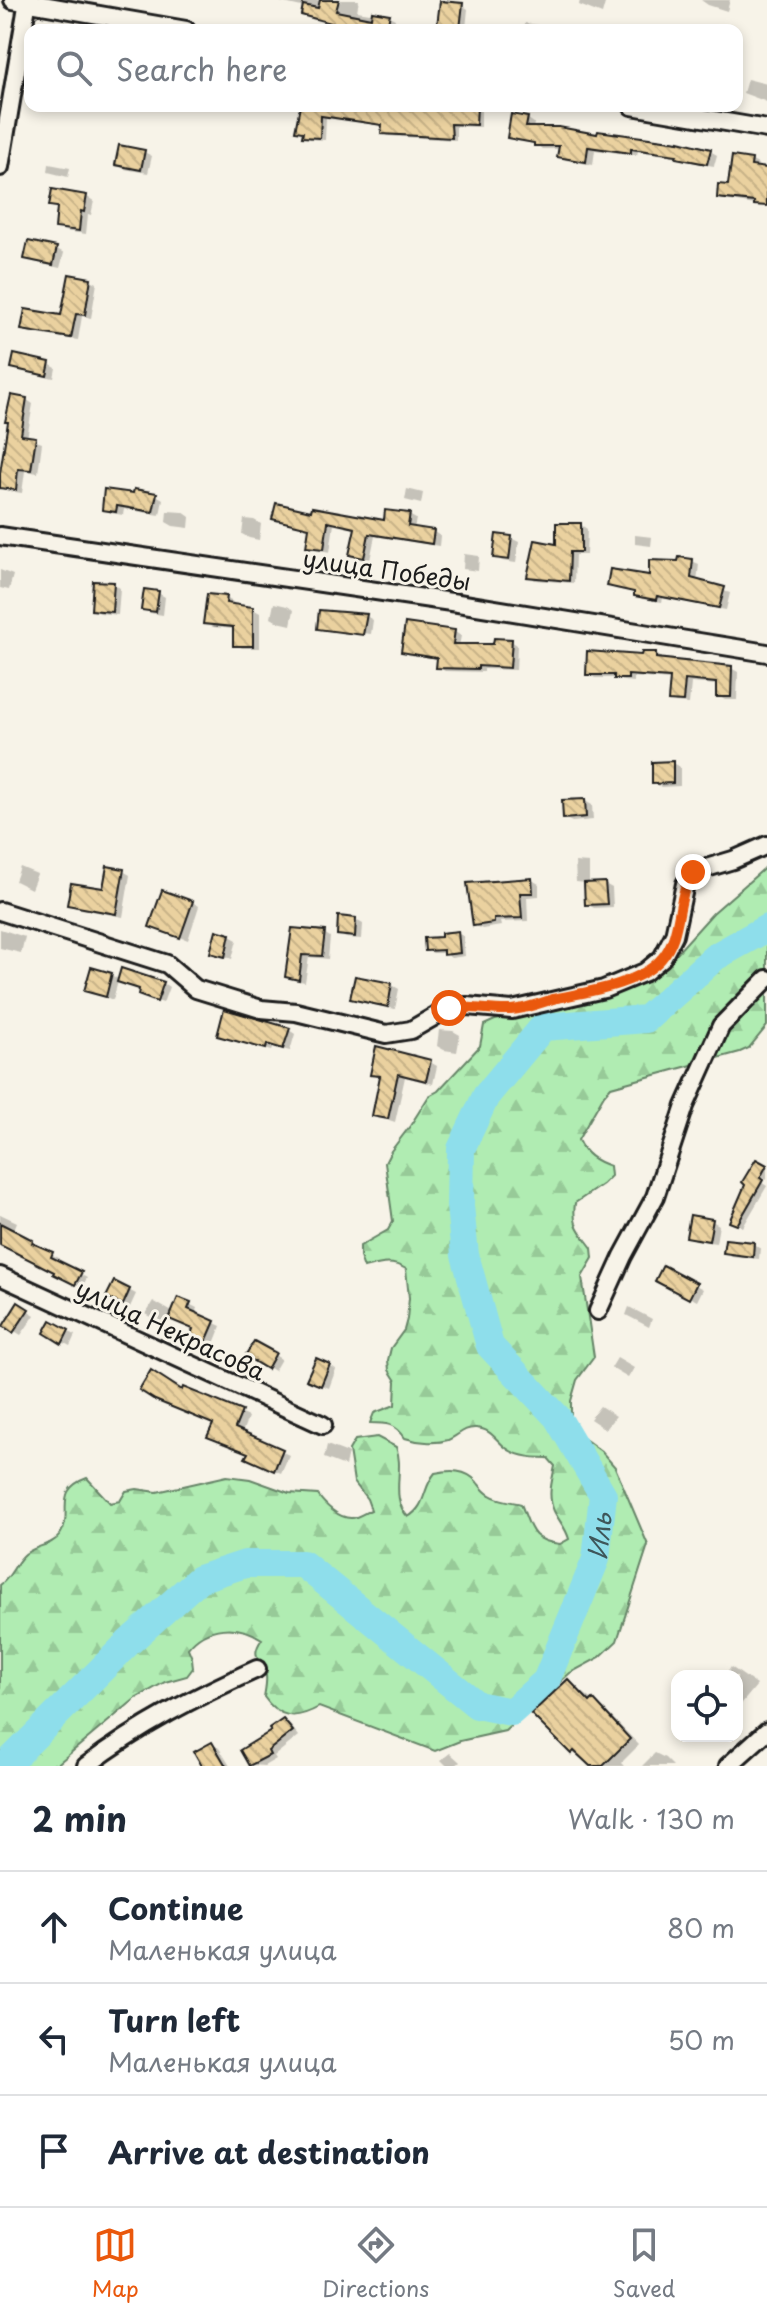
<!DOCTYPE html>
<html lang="en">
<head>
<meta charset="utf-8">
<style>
  :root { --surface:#fff; --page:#f6f6f7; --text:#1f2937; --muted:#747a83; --line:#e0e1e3; --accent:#ea580c }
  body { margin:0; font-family:"Playpen Sans",sans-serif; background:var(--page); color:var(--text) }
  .controls { position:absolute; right:24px; bottom:24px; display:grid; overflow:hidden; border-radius:16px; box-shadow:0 4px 12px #0003 }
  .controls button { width:72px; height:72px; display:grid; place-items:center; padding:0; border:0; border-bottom:2px solid var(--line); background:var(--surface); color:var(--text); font:40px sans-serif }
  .stop { position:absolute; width:24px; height:24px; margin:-18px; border:6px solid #ea580c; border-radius:50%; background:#fff }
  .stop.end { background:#ea580c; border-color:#fff; box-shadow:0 2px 8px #0008 }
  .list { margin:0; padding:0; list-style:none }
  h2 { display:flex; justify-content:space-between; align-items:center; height:104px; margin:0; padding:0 32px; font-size:34px }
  h2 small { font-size:26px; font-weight:400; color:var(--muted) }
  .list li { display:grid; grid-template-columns:52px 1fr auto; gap:24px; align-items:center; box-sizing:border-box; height:112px; padding:0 32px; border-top:2px solid var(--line) }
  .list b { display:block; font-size:30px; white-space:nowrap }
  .list p { margin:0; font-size:26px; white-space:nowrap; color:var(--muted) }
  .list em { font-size:26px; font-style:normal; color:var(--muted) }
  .icon { flex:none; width:44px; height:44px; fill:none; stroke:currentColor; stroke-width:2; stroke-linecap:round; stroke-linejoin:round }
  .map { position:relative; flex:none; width:767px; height:1766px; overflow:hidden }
  .search { position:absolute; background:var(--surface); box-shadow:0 4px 12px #0003; left:24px; right:24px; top:24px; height:88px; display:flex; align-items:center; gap:20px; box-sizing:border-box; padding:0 28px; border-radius:16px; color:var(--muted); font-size:30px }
  .sheet { height:440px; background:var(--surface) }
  nav { display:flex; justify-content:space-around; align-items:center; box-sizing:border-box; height:112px; border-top:2px solid var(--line); background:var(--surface); font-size:22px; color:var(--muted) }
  nav a { display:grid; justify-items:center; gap:4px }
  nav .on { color:var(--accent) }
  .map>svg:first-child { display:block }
</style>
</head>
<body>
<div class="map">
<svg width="767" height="1766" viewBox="0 0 767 1766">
  <defs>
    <pattern id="forest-firs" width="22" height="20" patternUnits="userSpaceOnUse" patternTransform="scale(2)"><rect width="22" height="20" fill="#b0ecb2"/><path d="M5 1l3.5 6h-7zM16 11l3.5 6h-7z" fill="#97ca98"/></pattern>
    <pattern id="building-back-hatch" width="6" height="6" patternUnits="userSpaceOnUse" patternTransform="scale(2)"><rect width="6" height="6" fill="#ead19f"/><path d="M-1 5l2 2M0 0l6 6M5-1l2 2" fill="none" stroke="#c8b388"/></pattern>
  </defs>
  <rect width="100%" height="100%" fill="#f7f3e8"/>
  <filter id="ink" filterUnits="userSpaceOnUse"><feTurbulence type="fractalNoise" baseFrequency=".0125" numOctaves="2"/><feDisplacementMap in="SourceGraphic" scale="16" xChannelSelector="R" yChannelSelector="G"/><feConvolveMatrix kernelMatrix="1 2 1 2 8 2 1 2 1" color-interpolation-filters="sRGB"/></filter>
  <g filter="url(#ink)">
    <path fill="url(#forest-firs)" stroke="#668467" stroke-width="2" d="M767 866V1026L749 1048 740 1052 611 1087 604 1095 578 1140C584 1154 595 1161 610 1166L611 1176 603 1184 575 1203C572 1226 579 1230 592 1248L593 1258 582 1277 594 1357 577 1380 571 1401V1421L575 1432 601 1451 615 1467 648 1545 617 1641 600 1657 570 1673 505 1731 460 1741 435 1751 319 1707C296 1720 279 1719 264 1697 265 1691 267 1682 266 1676 264 1659 248 1659 262 1639 238 1623 206 1625 188 1648L192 1658 193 1668 187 1676 165 1682 135 1699 55 1766H0V1585C11 1577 14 1565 23 1556 33 1545 51 1547 60 1535 75 1512 51 1491 87 1478L110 1503 120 1501 126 1491 137 1489 157 1492 227 1476 250 1479 289 1493 318 1495C324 1504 339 1519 352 1518 357 1518 366 1512 371 1510L367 1499 354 1482 349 1450 355 1440 377 1437 396 1447C405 1470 389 1497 408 1517 427 1506 422 1488 435 1473 450 1470 466 1469 477 1482 481 1487 484 1492 490 1495 499 1501 511 1501 521 1504 531 1528 530 1541 560 1544L569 1539C566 1528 559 1521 554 1511 547 1496 552 1481 555 1466L548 1458C534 1458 517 1457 506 1448 495 1439 491 1429 476 1428 464 1427 458 1436 448 1440 435 1444 417 1442 405 1438 395 1423 386 1423 370 1423L374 1413 395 1405 396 1381 389 1370 388 1360 391 1348 404 1330 407 1319 409 1298 406 1269C391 1260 380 1264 364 1268L360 1257V1246L388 1230 393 1221 385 1163 391 1151 410 1126 429 1096 438 1091 480 1046 484 1025 495 1020 573 1005 659 973 713 913Z"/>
    <g fill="#0003">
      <path d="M271 0H330L340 3 341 0H359L357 11 389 16 395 19 393 30H364L319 11Z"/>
      <path d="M580 0H606L602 14 579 5Z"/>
      <path d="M701 0H730L727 11 708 5Z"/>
      <path d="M442 3 462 5 468 9 466 28 478 30H439Z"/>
      <path d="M525 23 544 26 550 30H524Z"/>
      <path d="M747 79 767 84V102L743 93Z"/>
      <path d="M302 106H346L387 113V106L476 108 481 111V127L456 126V140L389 136 383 133 384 126 326 117 325 140 310 139 298 130Z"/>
      <path d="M528 119 534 123 533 129 710 151 717 155 714 166 685 161 679 157 638 151 637 155 595 150 593 165 566 160 559 156 561 149H542L536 144 515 141 509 137Z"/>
      <path d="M144 152 152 156 148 173 124 169 117 164Z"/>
      <path d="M752 161 758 164 757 169 767 170V207L725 200 719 197Z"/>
      <path d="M49 164 70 168 68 177 48 172Z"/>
      <path d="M87 197 94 201 91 215 88 214 86 234 64 231 57 227 59 209 51 205Z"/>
      <path d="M57 249 64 253 60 268 34 262 27 258Z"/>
      <path d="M91 280 97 283 91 318 82 316 78 340 30 333 24 329 63 317Z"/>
      <path d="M49 364 56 368 54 378 20 371 13 367Z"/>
      <path d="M27 400 33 404 27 438 42 443 38 473 25 471 22 493 8 491 1 487Z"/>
      <path d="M407 489 423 493 421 504 405 500Z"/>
      <path d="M135 495H156L163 499 160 515 124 509 123 515 111 513 104 509Z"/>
      <path d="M167 511 183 512 190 517 189 528 173 526 166 522Z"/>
      <path d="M313 514 386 522 409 515 416 519 414 529 434 532 440 536 439 546 375 536 370 560 352 554 356 529 334 524 330 552 315 549 308 546 311 529 281 521 275 518Z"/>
      <path d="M244 519 254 520 261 524 259 540 249 538 242 534Z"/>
      <path d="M581 525 587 529 586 555H575L574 583 535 580 529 576Z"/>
      <path d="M635 535 652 537 651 546 635 544Z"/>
      <path d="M511 538 519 542 516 563 502 561 495 557Z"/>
      <path d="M464 554 479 556 478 571 463 569Z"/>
      <path d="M692 561 699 564 697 582 730 593 726 610 663 598 662 602 642 599 636 593 615 589 609 585 650 578Z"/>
      <path d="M0 570 13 575 9 590 0 588Z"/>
      <path d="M113 584 120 588 118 615 100 613 93 609Z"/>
      <path d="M158 593 165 597 163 615 150 613 143 609Z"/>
      <path d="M226 598 233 602V606L253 609 260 613V648H242L235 644V629L213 627 206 623Z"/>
      <path d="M274 603 287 606 294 610 291 625 278 622 271 618Z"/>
      <path d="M366 616 373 620 371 634 324 628V631L319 628Z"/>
      <path d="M455 632 461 636 459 646H495L511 641 517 645 516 670 484 669V672L445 671 438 667 439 659 409 655 403 651Z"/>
      <path d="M656 654 662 658V661L731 668 738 672 737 700H725L718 696V685L691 683 689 704 676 703 670 700 672 680 634 677V682L623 681 617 678H595L588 674Z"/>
      <path d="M672 763 680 767V786L661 787 654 783Z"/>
      <path d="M585 801 592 805 593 820 572 822 564 818Z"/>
      <path d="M575 862 589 863V885L605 884 612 888 613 907 594 908 587 904 586 883 576 882Z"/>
      <path d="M20 867 37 874 31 889 15 881Z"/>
      <path d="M123 871 130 875 123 917 76 908 69 904 105 890Z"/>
      <path d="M532 880 539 884V896L527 897 528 921 500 922 501 926 482 929 475 925Z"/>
      <path d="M192 902 199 906 188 940 152 926Z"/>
      <path d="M356 920 363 924 362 939 346 938 339 934Z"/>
      <path d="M0 929 25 937 21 953 0 948Z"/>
      <path d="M294 930 324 933 330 937 328 959 309 957 305 982 294 980 287 976Z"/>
      <path d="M457 933 463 936 465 956 451 958 445 953H433L427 950Z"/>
      <path d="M230 936 237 940 232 959 213 952Z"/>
      <path d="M111 975 120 980 163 983 169 987 163 1003 145 997 150 990 118 981 113 1000 87 990Z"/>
      <path d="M356 978 392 985 399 989 395 1009 360 1002 352 998Z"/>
      <path d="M289 1030 295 1034 290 1051 274 1047 272 1051 225 1039 219 1035Z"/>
      <path d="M439 1030 453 1031 460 1035 457 1052 444 1050 437 1046Z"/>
      <path d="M430 1062 437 1066 433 1084 405 1077 395 1122 374 1115 382 1078 372 1074Z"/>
      <path d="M756 1162 767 1167V1180L755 1173 753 1177 767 1186 743 1227 732 1221Z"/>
      <path d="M0 1214 17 1222 13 1232 39 1245 38 1248 59 1258 57 1262 87 1278 82 1287 55 1273 56 1271 6 1246 5 1249 0 1247Z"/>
      <path d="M712 1221 719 1225 716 1243 695 1240 688 1235Z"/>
      <path d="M753 1244 760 1248 759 1259 732 1256 725 1252Z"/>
      <path d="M664 1268 703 1289 697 1301 657 1280Z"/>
      <path d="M115 1283 136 1294 130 1307 109 1296Z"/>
      <path d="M179 1299 197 1308 195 1314 221 1326 213 1346 199 1340 195 1329 169 1316 164 1325 145 1314 153 1301 174 1313Z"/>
      <path d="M19 1305 35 1315 21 1335 5 1325Z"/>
      <path d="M629 1307 652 1319 649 1327 626 1315Z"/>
      <path d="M52 1322 75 1335 70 1346 46 1333Z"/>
      <path d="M255 1343 281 1359 274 1371 248 1355Z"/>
      <path d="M617 1358 634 1368 628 1378 611 1368Z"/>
      <path d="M317 1360 336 1369 329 1388 316 1383Z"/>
      <path d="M185 1389 248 1417 242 1433 289 1455 281 1473 255 1462 250 1454 215 1424 183 1392Z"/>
      <path d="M600 1406 616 1416 605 1429 590 1419Z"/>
      <path d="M327 1445 348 1453 345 1466 324 1458Z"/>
      <path d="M731 1667 757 1685 737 1709V1676H725Z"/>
      <path d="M568 1681 603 1708 639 1745 621 1763 624 1766H593L572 1752Z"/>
      <path d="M283 1721 290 1725 299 1736 274 1756 276 1759 264 1766 251 1765 242 1750 274 1732Z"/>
      <path d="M212 1744 219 1748 230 1766H205Z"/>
      <path d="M450 1753 460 1762 455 1766H447L441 1760Z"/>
      <path d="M655 1753 665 1758 673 1766H642Z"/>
    </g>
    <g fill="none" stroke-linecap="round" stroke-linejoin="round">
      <path stroke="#8edeeb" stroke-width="28" id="s1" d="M5 1766 128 1643 199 1579 245 1564H303L477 1705 511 1712 546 1681 596 1559 603 1495 557 1417 490 1346 465 1255 460 1206 461 1149 486 1096 543 1027 646 1019 715 957 767 928"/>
    </g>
    <g fill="url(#building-back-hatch)" stroke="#1c1c1c" stroke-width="2">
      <path d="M320 0H339L336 11 371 18 372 11 390 14 388 22 400 24 399 30H357L301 15 303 5 318 8Z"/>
      <path d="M440 1 463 3 460 29 437 26Z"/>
      <path d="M300 106H350L385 111V106H477L476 125 451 124 452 138 419 136 381 134 382 125 321 116 320 138 302 137 303 132 295 131Z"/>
      <path d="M511 114 528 117 526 127H559L597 134 598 131 679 142V141L711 149 707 164 676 158 677 155 631 149V153L588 147 586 162 557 157 559 146H534V143L507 138Z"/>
      <path d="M119 145 145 150 141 170 115 165Z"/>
      <path d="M732 156 752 159 751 166 767 168V206L754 205V202L717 198 718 184 728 185Z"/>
      <path d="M52 189 87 195 84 212 81 211 79 231 55 228 57 207 49 206Z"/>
      <path d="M28 241 57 247 53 265 24 259Z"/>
      <path d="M69 274 91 278 85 315 76 314 71 338 21 330 25 309 61 315Z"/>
      <path d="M14 354 50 362 47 376 11 368Z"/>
      <path d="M11 395 27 398 21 435 36 437 31 470 18 469 16 490 0 488V473L8 422H5Z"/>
      <path d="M104 489 133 493 134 489 157 493 153 512 117 506 116 512 102 510Z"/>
      <path d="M276 503 311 511 312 507 384 520 385 510 410 513 408 526 434 530 432 544 369 534 364 558 349 555 355 528 328 522 324 549 306 547 309 528 272 519Z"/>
      <path d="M556 523H581V552H570L569 581 527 577 535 540 556 544Z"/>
      <path d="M496 534 512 536 509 560 493 558Z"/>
      <path d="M679 557 693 559 691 578 725 587 719 608 657 596 656 600 634 596V592L607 586 610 569 649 575V560L678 561Z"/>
      <path d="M93 581 114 582 112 612 91 610Z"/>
      <path d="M144 589 159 591 156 612 141 610Z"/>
      <path d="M207 594 227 596 226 603 253 607V646H233V627L203 624Z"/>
      <path d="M319 610 367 614 363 635 317 629Z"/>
      <path d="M405 623 455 630 453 644H493L494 638 512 639 510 668 478 666V669L436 668 437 658 401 652Z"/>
      <path d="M587 651 641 655 642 652H656V658L732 666 731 697H716V683L685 680 683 702 668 701 670 678 628 675V679H614V675H586Z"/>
      <path d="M673 761V783L652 784V762Z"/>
      <path d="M585 799 586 817 563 819 562 800Z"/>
      <path d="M107 866 124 869 116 914 67 905 71 883 103 888Z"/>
      <path d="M532 878 533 893H520L522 918 494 919V923L473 926 467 883Z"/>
      <path d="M605 882 607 904 585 905 584 883Z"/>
      <path d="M162 890 193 901 180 938 149 927Z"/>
      <path d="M338 916 356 918 355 937 337 935Z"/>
      <path d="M292 928 325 931 322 956 302 955 299 980 285 977Z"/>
      <path d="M216 930 230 934 225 957 210 953Z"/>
      <path d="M458 931 460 953 443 955V950L425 951 424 938 441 937V933Z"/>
      <path d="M91 967 112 973 106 997 84 991Z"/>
      <path d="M121 968 164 982 157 1002 138 995 139 989 117 982Z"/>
      <path d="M355 976 392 983 388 1007 350 999Z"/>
      <path d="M224 1009 290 1028 283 1049 267 1044 266 1049 217 1036Z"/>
      <path d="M376 1046 431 1060 426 1081 398 1074 388 1119 372 1116 380 1076 370 1075Z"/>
      <path d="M756 1159 767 1165 760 1178 763 1180 737 1225 729 1222 745 1185 742 1182Z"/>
      <path d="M690 1215 713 1219 709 1241 686 1237Z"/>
      <path d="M0 1223 33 1240 32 1243 53 1252 51 1257 82 1272 75 1285 53 1274 54 1272 0 1245Z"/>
      <path d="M725 1239 754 1242 753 1257 723 1253Z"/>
      <path d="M663 1265 697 1283 689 1299 655 1281Z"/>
      <path d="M114 1281 130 1289 123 1305 106 1297Z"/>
      <path d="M178 1297 191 1302 188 1309 215 1321 205 1344 190 1337 193 1329 169 1319Z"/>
      <path d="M18 1302 29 1309 13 1333 3 1326Z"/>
      <path d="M51 1320 69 1330 62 1344 44 1333Z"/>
      <path d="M254 1341 276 1353 267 1369 245 1356Z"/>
      <path d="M316 1358 330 1364 321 1386 306 1380Z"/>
      <path d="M151 1370 182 1390 183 1387 242 1411 235 1428 283 1449 274 1471 245 1458 248 1453 207 1437 213 1424 155 1400 139 1390Z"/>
      <path d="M568 1679 590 1702 593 1699 630 1739 603 1766H590L574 1751 571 1754 531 1714Z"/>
      <path d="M283 1719 293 1731 268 1751 270 1755 249 1766 240 1750 271 1731 269 1729Z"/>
      <path d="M212 1742 226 1766H202L194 1752Z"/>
    </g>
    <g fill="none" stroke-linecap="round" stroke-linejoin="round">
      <g stroke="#1c1c1c" stroke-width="22">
        <g id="street">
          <path d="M13 0 186 30"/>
          <path d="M632 106 767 129"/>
          <path d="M0 167 28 0"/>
          <path d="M0 536 458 603 767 653"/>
          <path d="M0 911 167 964 196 989 261 1009 296 1012 386 1034 411 1030 449 1008 467 1006 512 1010 604 989 645 972 662 958 674 935 685 884 693 872 733 860 767 845"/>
          <path d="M0 1276 323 1425"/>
          <path d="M598 1311 623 1256 655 1197 685 1106 721 1026 767 979"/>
          <path d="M86 1766C142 1724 193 1698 257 1669"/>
          <path d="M728 1766 767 1731"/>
        </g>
      </g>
      <use href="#street" stroke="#f7f3e8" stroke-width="16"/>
    </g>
  </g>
  <g fill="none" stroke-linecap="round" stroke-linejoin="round" filter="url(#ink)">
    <path stroke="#ea580c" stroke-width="10" d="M449 1008C470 1006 491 1011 511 1010 525 1009 540 1003 553 999 585 992 640 985 662 958 683 934 675 898 693 872"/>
  </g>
  <g text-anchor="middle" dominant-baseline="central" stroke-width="6" stroke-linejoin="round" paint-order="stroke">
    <g font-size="24" fill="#1c1c1c" stroke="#f7f3e8">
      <text transform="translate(387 569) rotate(8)">улица Победы</text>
      <text transform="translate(171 1329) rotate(25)">улица Некрасова</text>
    </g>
    <g font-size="26" font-style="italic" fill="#3e565a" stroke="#f7f3e8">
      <text stroke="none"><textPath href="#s1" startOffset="836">Иль</textPath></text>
    </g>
  </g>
</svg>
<div class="controls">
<button><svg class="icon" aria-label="locate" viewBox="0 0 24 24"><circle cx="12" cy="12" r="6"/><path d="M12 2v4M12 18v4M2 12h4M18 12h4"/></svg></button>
</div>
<div class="stop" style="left:449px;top:1008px"></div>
<div class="stop end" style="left:693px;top:872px"></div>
<div class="search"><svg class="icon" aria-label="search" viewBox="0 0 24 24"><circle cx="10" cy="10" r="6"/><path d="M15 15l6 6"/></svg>Search here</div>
</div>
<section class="sheet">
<h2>2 min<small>Walk · 130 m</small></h2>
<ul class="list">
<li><svg class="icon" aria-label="ahead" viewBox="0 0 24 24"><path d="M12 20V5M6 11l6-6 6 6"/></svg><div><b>Continue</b><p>Маленькая улица</p></div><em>80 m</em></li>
<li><svg class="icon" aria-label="left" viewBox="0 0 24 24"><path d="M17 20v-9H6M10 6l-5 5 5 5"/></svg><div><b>Turn left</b><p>Маленькая улица</p></div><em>50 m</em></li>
<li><svg class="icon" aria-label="arrive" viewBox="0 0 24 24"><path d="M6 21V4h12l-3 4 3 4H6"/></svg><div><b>Arrive at destination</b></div></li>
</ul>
</section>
<nav>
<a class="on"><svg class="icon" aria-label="map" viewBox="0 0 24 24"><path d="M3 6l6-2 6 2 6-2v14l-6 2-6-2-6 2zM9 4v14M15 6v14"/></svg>Map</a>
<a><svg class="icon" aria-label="directions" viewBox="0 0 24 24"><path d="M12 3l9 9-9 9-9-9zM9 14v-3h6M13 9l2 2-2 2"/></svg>Directions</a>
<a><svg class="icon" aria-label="saved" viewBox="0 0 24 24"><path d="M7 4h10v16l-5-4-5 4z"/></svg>Saved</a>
</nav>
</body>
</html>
